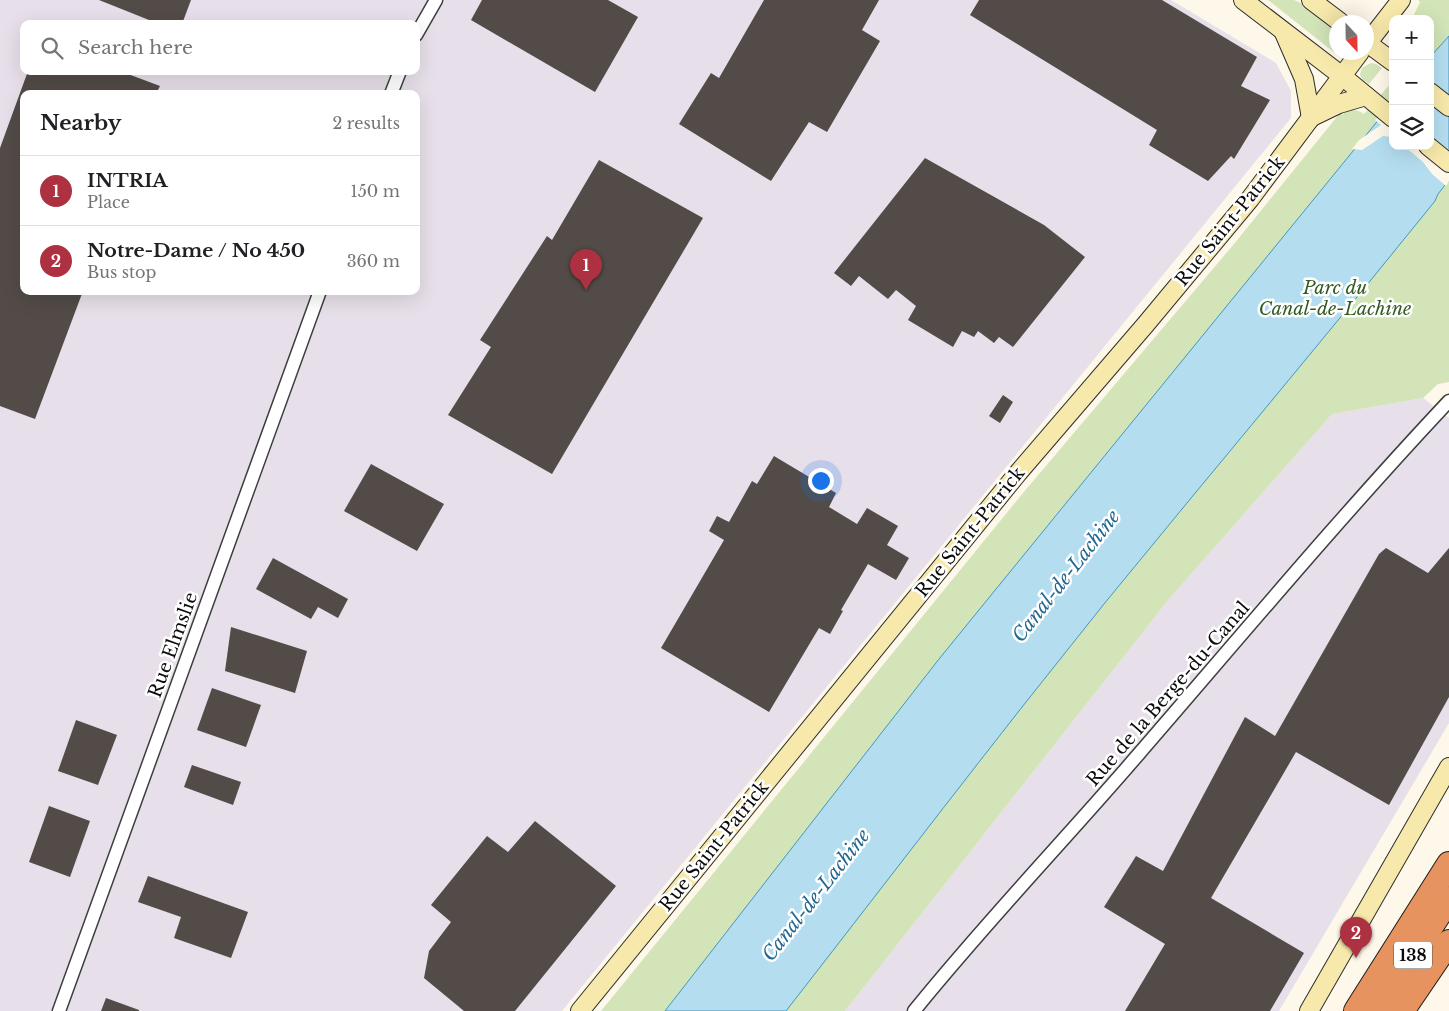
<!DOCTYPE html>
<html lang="en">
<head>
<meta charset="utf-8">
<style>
  :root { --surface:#fff; --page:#f2f2f2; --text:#202124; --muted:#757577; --line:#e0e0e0; --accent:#ad3140 }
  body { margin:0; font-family:"Libre Baskerville",serif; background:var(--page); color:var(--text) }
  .controls { position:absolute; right:15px; top:15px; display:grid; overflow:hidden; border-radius:10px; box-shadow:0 5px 20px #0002 }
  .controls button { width:45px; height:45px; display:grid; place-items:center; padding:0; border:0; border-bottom:1px solid var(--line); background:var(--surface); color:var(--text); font:25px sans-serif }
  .compass { position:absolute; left:1329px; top:15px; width:45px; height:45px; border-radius:50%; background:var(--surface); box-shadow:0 5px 20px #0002; rotate:158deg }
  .you { position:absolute; left:820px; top:480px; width:18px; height:18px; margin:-12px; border:4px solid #fff; border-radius:50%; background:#1a73e8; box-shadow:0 0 0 8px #1a73e833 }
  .badge { display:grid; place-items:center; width:32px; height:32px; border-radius:50%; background:var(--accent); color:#fff; font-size:16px; font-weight:700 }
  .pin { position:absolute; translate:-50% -41px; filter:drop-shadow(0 1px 2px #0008) }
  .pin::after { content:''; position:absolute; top:26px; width:18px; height:15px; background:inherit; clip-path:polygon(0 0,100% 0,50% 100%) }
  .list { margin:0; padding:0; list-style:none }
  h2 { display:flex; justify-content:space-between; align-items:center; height:65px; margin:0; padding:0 20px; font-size:21px }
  h2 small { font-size:16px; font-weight:400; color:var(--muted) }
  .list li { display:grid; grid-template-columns:32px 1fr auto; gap:15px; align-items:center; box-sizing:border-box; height:70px; padding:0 20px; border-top:1px solid var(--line) }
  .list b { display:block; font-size:19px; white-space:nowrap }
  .list p { margin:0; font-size:16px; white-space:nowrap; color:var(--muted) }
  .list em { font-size:16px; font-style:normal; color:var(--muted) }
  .icon { flex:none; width:28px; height:28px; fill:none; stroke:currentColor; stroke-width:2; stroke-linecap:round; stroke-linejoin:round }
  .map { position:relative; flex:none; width:1449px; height:1011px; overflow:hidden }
  .search { position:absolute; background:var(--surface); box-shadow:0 5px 20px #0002; left:20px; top:20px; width:400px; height:55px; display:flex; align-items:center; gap:12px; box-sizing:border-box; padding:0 18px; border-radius:10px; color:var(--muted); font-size:19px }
  .panel { position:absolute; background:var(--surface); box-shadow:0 5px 20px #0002; left:20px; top:90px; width:400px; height:205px; border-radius:10px }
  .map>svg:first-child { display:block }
</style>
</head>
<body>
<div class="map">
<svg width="1449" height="1011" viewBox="0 0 1449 1011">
  <rect width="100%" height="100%" fill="#fdf8ea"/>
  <g fill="#e7dfe9" fill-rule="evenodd">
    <path d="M0 0H1171L1276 63 1291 91V118L562 1011H0ZM24 24H416V71H24ZM24 94H416V291H24Z"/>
    <path d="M1423 398 1449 418V723L1279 1011H845L1169 599 1332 414Z"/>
  </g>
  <g fill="#d2e4b8">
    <path d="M1268 0H1294L1301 3 1336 31V49L1334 52 1331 50Z"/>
    <path d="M1418 0H1449V382L1438 384 1423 398 1332 414 1169 599 845 1011H601L1023 493 1234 244 1340 113 1342 115C1348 108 1357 109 1364 114L1393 81V146H1430V19H1412L1420 2Z"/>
    <path d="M1371 63 1376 64 1382 68 1369 84 1362 79 1360 74 1362 68Z"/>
  </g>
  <path fill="#b4def0" stroke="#4297c0" d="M1449 36V180L1438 194 1435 201C1326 337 1214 469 1104 604 996 738 892 875 786 1011H665L939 659 1393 102V146H1430V57Z"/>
  <g fill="#fdf8ea">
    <path d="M1390 102 1393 105V137L1383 136 1362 150 1352 149 1359 140 1381 125 1375 120Z"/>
    <path d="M1430 135 1449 150V181L1446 186 1432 174 1423 162 1404 146H1430Z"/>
  </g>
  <g fill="#524b48">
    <path d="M99 0H191L182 24H159Z"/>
    <path d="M482 0H608L638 17 595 92 471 20Z"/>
    <path d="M764 0H879L862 30 880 41 827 132 809 122 771 181 679 124 711 73 719 78Z"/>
    <path d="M979 0H1162L1257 57 1241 86 1270 100 1234 159 1231 156 1208 181 1149 145 1157 130 970 15Z"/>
    <path d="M28 71H120L160 86 156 94H24V291H83L35 419 0 406V148Z"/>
    <path d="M925 158 1044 225 1085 257 1013 347 999 337 994 343 978 331 974 337 962 331 953 347 908 320 916 306 896 290 888 299 859 276 851 286 834 273Z"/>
    <path d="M599 160 703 218 552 474 448 415 491 347 480 340 547 236 552 240Z"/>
    <path d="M1003 395 1013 402 1000 423 989 416Z"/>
    <path d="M774 456 836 493 829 507 857 524 867 508 898 526 887 545 909 558 896 580 868 564 841 610 843 611 830 634 819 628 769 712 661 648 724 540 709 531 717 516 729 522 752 481 757 484Z"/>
    <path d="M371 464 444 504 417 551 344 511Z"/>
    <path d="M1386 548 1428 573 1449 548V697L1389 805 1296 752 1211 898 1304 953 1270 1011H1125L1165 944 1104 907 1136 856 1163 871 1245 717 1275 736 1379 554Z"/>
    <path d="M273 558 348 599 338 618 318 607 311 619 256 589Z"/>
    <path d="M231 627 307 651 295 693 225 671Z"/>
    <path d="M212 688 261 705 246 747 197 730Z"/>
    <path d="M76 720 117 735 98 785 58 771Z"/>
    <path d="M192 765 241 782 233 805 184 787Z"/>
    <path d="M49 806 90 821 70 877 29 862Z"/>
    <path d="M535 821 616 886 515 1011H464L424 978 429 951 451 922 431 905 487 836 508 852Z"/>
    <path d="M148 876 248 912 231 958 174 938 181 917 138 902Z"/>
    <path d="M106 998 139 1010V1011H101Z"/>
  </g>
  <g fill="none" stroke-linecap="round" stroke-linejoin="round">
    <g stroke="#3e3e3e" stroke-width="15">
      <g id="street">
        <path d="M416 35 436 0"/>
        <path d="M391 94 400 71"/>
        <path d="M59 1011 320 291"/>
        <path d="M914 1011C985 923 1063 842 1137 756 1240 637 1341 516 1449 401"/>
      </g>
    </g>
    <g stroke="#2d2d2d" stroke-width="20">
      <g id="secondary">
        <path d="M1243 0 1342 76 1393 118"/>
        <path d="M1311 0 1340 22"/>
        <path d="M1284 33 1304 79 1311 118"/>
        <path d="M1366 42 1393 62"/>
        <path d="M1366 45 1401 0"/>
        <path d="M1430 92 1449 107"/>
        <path d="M1314 116 1339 104 1366 96"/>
        <path d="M1428 146 1449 163"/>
        <path d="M580 1011 1018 473 1146 324 1250 199 1360 52"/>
        <path d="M1309 1011 1449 767"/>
      </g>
    </g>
    <g stroke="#1c1c1c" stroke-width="26">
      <g id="highway">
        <path d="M1356 1011 1449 864"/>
        <path d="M1376 1011 1449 899"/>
        <path d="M1402 1011 1449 942"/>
      </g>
    </g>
    <use href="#street" stroke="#fff" stroke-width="12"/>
    <use href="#secondary" stroke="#f7e9ab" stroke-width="18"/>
    <use href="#highway" stroke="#e6935f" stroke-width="24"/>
  </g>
  <g text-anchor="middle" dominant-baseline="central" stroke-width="5" stroke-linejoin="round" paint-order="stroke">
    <rect fill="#fff" stroke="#545454" stroke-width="1" x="1394" y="941.5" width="38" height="27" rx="4"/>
    <g font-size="16" font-weight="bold" fill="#0b0b0b">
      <text x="1413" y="955">138</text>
    </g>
    <g font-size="18" fill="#0b0b0b" stroke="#fff">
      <text transform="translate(1230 221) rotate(-51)">Rue Saint-Patrick</text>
      <text transform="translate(970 532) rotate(-51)">Rue Saint-Patrick</text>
      <text transform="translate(173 645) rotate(-70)">Rue Elmslie</text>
      <text transform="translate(1168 694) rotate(-49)">Rue de la Berge-du-Canal</text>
      <text transform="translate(714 846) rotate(-51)">Rue Saint-Patrick</text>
    </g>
    <g font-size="18" font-style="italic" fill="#325b22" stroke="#fff">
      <text x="1335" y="288">Parc du<tspan x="1335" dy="21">Canal-de-Lachine</tspan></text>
    </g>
    <g font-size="19" font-style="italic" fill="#216790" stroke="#fff">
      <text transform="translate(1066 576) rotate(-52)">Canal-de-Lachine</text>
      <text transform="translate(816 895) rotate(-52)">Canal-de-Lachine</text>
    </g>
  </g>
</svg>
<div class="controls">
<button>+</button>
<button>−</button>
<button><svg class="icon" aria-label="layers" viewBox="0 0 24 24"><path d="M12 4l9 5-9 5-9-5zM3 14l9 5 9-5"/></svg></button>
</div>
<svg class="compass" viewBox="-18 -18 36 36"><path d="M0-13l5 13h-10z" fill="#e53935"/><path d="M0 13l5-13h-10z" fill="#757577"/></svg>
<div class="you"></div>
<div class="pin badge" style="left:586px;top:290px">1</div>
<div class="pin badge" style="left:1356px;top:958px">2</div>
<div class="search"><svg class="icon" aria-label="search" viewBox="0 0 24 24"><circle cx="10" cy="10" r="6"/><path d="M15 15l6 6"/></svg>Search here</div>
<section class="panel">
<h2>Nearby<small>2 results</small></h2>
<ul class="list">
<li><span class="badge">1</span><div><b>INTRIA</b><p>Place</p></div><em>150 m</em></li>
<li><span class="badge">2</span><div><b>Notre-Dame / No 450</b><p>Bus stop</p></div><em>360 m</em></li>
</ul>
</section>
</div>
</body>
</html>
